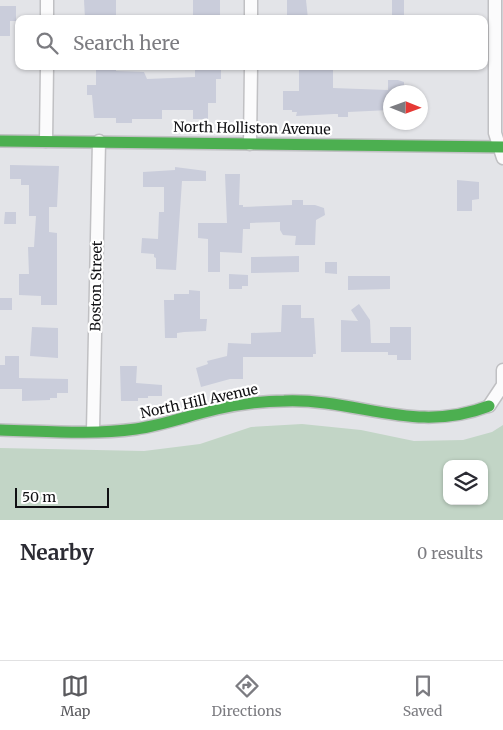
<!DOCTYPE html>
<html lang="en">
<head>
<meta charset="utf-8">
<style>
  :root { --surface:#fff; --page:#f2f2f3; --text:#2b2b33; --muted:#7c7c81; --line:#e1e1e2; --accent:#5a5a5e }
  body { margin:0; font-family:Merriweather,serif; background:var(--page); color:var(--text) }
  .controls { position:absolute; right:15px; bottom:15px; display:grid; overflow:hidden; border-radius:10px; box-shadow:0 1px 4px #0004 }
  .controls button { width:45px; height:45px; display:grid; place-items:center; padding:0; border:0; border-bottom:1px solid var(--line); background:var(--surface); color:var(--text); font:25px sans-serif }
  .compass { position:absolute; left:383px; top:85px; width:45px; height:45px; border-radius:50%; background:var(--surface); box-shadow:0 1px 4px #0004; rotate:91deg }
  .scale { position:absolute; left:15px; bottom:12px; width:94px; box-sizing:border-box; padding-left:5px; border:2px solid #101013; border-top:0; font-size:14px; line-height:18px; white-space:nowrap; color:#101013; -webkit-text-stroke:4px #fff; paint-order:stroke }
  .list { margin:0; padding:0; list-style:none }
  h2 { display:flex; justify-content:space-between; align-items:center; height:65px; margin:0; padding:0 20px; font-size:21px }
  h2 small { font-size:16px; font-weight:400; color:var(--muted) }
  .icon { flex:none; width:28px; height:28px; fill:none; stroke:currentColor; stroke-width:2; stroke-linecap:round; stroke-linejoin:round }
  .map { position:relative; flex:none; width:503px; height:520px; overflow:hidden }
  .search { position:absolute; background:var(--surface); box-shadow:0 1px 4px #0004; left:15px; right:15px; top:15px; height:55px; display:flex; align-items:center; gap:12px; box-sizing:border-box; padding:0 18px; border-radius:10px; color:var(--muted); font-size:19px }
  .sheet { height:140px; background:var(--surface) }
  nav { display:flex; justify-content:space-around; align-items:center; box-sizing:border-box; height:70px; border-top:1px solid var(--line); background:var(--surface); font-size:14px; color:var(--muted) }
  nav a { display:grid; justify-items:center; gap:2px }
  nav .on { color:var(--accent) }
  .map>svg:first-child { display:block }
</style>
</head>
<body>
<div class="map">
<svg width="503" height="520" viewBox="0 0 503 520">
  <rect width="100%" height="100%" fill="#e3e4e8"/>
  <path fill="#c2d5c6" fill-rule="evenodd" d="M302 424 361 430 414 441 463 440 492 432 503 425V520H0V448L144 451 200 444 251 427ZM447 464H484V501H447Z"/>
  <g fill="#cacddb">
    <path d="M84 0H116V19H85Z"/>
    <path d="M193 0H220V15H218V19H193Z"/>
    <path d="M287 0H306L308 19H287Z"/>
    <rect x="392" y="0" width="12" height="15"/>
    <path d="M0 6H16V21H10V36H0Z"/>
    <path d="M96 66H116V71L144 72 147 79 195 77V69H221V79H216V103H208V119H193V110H162V119H132V123H116V118H94L92 95H87V85H96Z"/>
    <path d="M299 66H333V88L388 90V80H398L404 82V92H390V110L348 112V117H338V114H334L296 116 297 112H292V110H283V91H299Z"/>
    <path d="M10 165 59 166 57 207H49V232L57 233V305H41V296L19 295V274H29L28 247H34L36 216H29V185H21V179H10Z"/>
    <path d="M175 167 206 171V181H182L176 270 156 269V258L154 257V254L141 253 142 238 158 239 159 212H164V187H143V172L175 170Z"/>
    <path d="M225 174H240L239 205H243V207L292 205V200H303V205H315L324 208 325 215 316 220 315 245H295L296 236 283 235 280 230V222L250 223V229H243L242 253 220 252V272H208V239L198 238V223H227Z"/>
    <path d="M457 180 479 182V199L472 200V211H457Z"/>
    <path d="M5 212H16V224H4Z"/>
    <path d="M299 256V272L251 273V257Z"/>
    <path d="M325 262H337V274L325 273Z"/>
    <path d="M229 274 248 275V286H242V289H229Z"/>
    <path d="M348 276H390V289L348 290Z"/>
    <path d="M189 290 200 291V319H207L206 331 184 332 177 333V338H165L164 300H174V294H189Z"/>
    <rect x="0" y="298" width="12" height="12"/>
    <path d="M359 304 370 320 371 343H390V327H411V360H397V355H388V352H341V320L358 321 351 310Z"/>
    <path d="M282 305H301V318H314L316 354H313V357H243V379H230L201 387 196 368 208 364 207 361 227 356 228 343 251 344V333L281 332Z"/>
    <path d="M32 327 58 328V358L30 356Z"/>
    <path d="M5 356H19V378L68 379V393H57V398H50V400L22 401V389H0V365H5Z"/>
    <path d="M120 366H137L136 383 162 385V396H148V398H138V401H121Z"/>
  </g>
  <g fill="none" stroke-linecap="round" stroke-linejoin="round">
    <g stroke="#c0c0c3" stroke-width="15">
      <g id="street">
        <path d="M495 0V133L503 158"/>
        <path d="M47 19V0"/>
        <path d="M251 19V0"/>
        <path d="M46 141 47 66"/>
        <path d="M250 144 251 66"/>
        <path d="M489 406 503 385V370"/>
        <path d="M93 431 99 141"/>
      </g>
    </g>
    <g stroke="#c0c0c3" stroke-width="14">
      <g id="fast">
        <path d="M0 141 503 147"/>
        <path d="M0 430C45 431 91 435 136 429 164 425 190 415 217 409 239 404 262 401 284 401 359 398 414 435 489 406"/>
      </g>
    </g>
    <use href="#street" stroke="#fbfbfc" stroke-width="12"/>
    <use href="#fast" stroke="#4caf50" stroke-width="11"/>
  </g>
  <g text-anchor="middle" dominant-baseline="central" stroke-width="4.5" stroke-linejoin="round" paint-order="stroke">
    <g font-size="14" fill="#101013" stroke="#fff">
      <text transform="translate(252 128) rotate(1)">North Holliston Avenue</text>
      <text transform="translate(96 286) rotate(-89)">Boston Street</text>
      <text transform="translate(199 401) rotate(-12)">North Hill Avenue</text>
    </g>
  </g>
</svg>
<div class="controls">
<button><svg class="icon" aria-label="layers" viewBox="0 0 24 24"><path d="M12 4l9 5-9 5-9-5zM3 14l9 5 9-5"/></svg></button>
</div>
<svg class="compass" viewBox="-18 -18 36 36"><path d="M0-13l5 13h-10z" fill="#e53935"/><path d="M0 13l5-13h-10z" fill="#7c7c81"/></svg>
<div class="scale">50 m</div>
<div class="search"><svg class="icon" aria-label="search" viewBox="0 0 24 24"><circle cx="10" cy="10" r="6"/><path d="M15 15l6 6"/></svg>Search here</div>
</div>
<section class="sheet">
<h2>Nearby<small>0 results</small></h2>
<ul class="list">
</ul>
</section>
<nav>
<a class="on"><svg class="icon" aria-label="map" viewBox="0 0 24 24"><path d="M3 6l6-2 6 2 6-2v14l-6 2-6-2-6 2zM9 4v14M15 6v14"/></svg>Map</a>
<a><svg class="icon" aria-label="directions" viewBox="0 0 24 24"><path d="M12 3l9 9-9 9-9-9zM9 14v-3h6M13 9l2 2-2 2"/></svg>Directions</a>
<a><svg class="icon" aria-label="saved" viewBox="0 0 24 24"><path d="M7 4h10v16l-5-4-5 4z"/></svg>Saved</a>
</nav>
</body>
</html>
